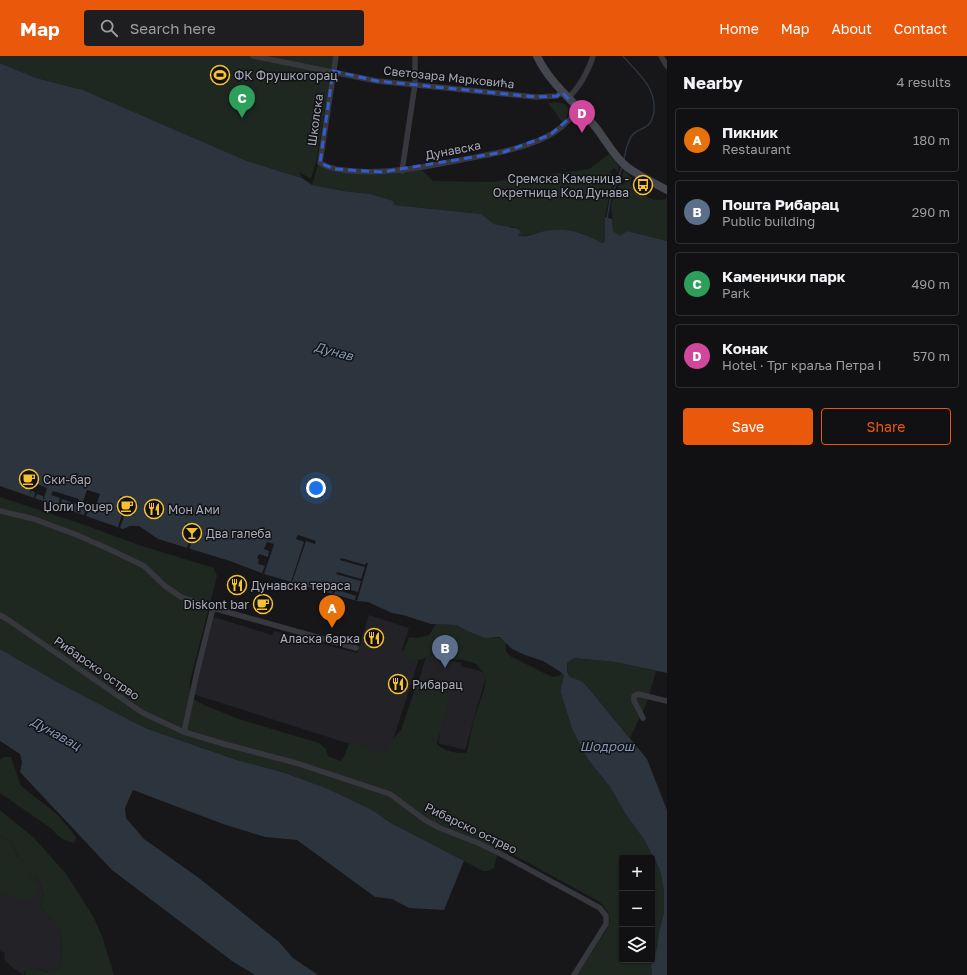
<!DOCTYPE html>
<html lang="en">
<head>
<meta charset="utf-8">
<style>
  :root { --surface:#111013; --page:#1e1e21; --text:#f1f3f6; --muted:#9c9da0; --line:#303033; --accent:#ea580c }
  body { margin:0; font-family:"Golos Text",sans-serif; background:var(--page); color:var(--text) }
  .controls { position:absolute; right:12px; bottom:12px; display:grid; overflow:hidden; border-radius:4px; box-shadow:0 1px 3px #0004 }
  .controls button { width:36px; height:36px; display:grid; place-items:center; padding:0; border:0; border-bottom:1px solid var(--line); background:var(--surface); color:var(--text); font:20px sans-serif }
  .you { position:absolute; left:316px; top:432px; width:14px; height:14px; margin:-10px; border:3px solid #fff; border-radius:50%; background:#1a73e8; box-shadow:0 0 0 6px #1a73e833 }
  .badge { display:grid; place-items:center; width:26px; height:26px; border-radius:50%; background:var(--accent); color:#fff; font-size:13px; font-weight:700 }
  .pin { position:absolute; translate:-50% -33px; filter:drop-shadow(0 1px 2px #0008) }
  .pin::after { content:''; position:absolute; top:21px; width:14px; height:12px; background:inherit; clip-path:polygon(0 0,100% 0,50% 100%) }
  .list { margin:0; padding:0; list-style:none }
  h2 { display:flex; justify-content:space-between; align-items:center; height:52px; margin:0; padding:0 16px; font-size:17px }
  h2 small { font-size:13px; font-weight:400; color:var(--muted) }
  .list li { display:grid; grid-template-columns:26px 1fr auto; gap:12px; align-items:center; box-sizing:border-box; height:64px; margin:0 8px 8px; padding:0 8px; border:1px solid var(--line); border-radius:4px }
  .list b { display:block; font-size:15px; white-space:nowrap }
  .list p { margin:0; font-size:13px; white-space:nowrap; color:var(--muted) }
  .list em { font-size:13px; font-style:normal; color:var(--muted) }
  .actions { display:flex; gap:8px; padding:12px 16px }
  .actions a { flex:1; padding:9px 0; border:1px solid var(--accent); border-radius:4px; text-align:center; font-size:14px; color:var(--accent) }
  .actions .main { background:var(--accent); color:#fff }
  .icon { flex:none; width:22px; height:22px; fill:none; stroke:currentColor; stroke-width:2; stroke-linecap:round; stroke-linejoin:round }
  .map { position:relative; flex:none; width:667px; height:919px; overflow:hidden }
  header { display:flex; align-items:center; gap:24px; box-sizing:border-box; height:56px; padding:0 20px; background:var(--accent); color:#fff }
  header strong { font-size:19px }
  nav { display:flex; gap:22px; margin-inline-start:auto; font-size:14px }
  .search { width:280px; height:36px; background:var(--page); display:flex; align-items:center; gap:10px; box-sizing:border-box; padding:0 14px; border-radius:4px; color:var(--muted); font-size:15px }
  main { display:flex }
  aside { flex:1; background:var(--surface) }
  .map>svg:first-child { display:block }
</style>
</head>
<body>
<header>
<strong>Map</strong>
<div class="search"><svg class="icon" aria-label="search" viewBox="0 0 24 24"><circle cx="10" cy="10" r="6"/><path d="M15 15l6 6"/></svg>Search here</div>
<nav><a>Home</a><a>Map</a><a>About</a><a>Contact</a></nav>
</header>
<main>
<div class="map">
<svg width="667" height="919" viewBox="0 0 667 919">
  <rect width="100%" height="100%" fill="#171619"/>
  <g fill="#232226">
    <path d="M369 559 409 572 402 594 420 600 384 712 350 688 193 638 214 561 272 579 274 575 357 597Z"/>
    <path d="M427 597 461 607V610L487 617 465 694 438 687 440 679 406 669Z"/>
    <path d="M0 779 10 783 13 788 17 798 26 807 35 820 40 828 44 839 39 848 61 876 62 905 58 914 55 916 47 917 43 914 38 913 25 915 24 919 14 913 4 903 5 897 0 895Z"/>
  </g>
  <g fill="#1e2720" fill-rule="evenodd">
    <path d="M0 0H334L316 106 311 123 299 116 302 122 247 105 83 34 36 22 0 7Z"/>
    <path d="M554 46C570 46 572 55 563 67L548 47Z"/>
    <path d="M609 98 619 110 618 116 614 112 610 116 616 123 610 138 605 161V185L601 187 582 177 546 175 524 180H519L513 171H506L494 168 481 158 394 149 370 138 343 135 312 129 318 109C349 120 390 117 422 114L433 125 491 126 589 113Z"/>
    <path d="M624 114 632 122 630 129C639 137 655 149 667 142V185L627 175 620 181 613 175 611 148 620 126 624 129 625 124 622 120Z"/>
    <path d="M0 441 82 468 139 489 214 512 217 520 190 625V634L192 642 204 649 239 663 319 687 326 693 328 700 340 705C347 701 345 690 352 686L356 687 384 698 386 697 393 683 401 674 416 630 423 626C432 629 448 632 450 642L437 687C440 694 460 699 467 696L474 663 484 634 486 620 476 608 464 604 451 603 431 598C422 604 416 607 406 602L403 596 409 581 416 582 429 579 436 568 457 569 465 574 490 582H501L506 586V595L510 600 552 621 559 620 562 617 564 620 561 631V637L572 673 587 702 610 731 625 757 645 785 660 814 664 834V857L659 876 657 892 651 909 652 919H577L607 873C613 861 608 853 598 845L525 805 499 792 494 812 488 815H483L391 767 372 754 326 732 282 716 241 705 145 672 59 627 0 593ZM622 802H652V904H622Z"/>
    <path d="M573 602 615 606 656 615 648 644 630 682 585 628 569 620 567 612V607Z"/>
    <path d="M4 701H11L21 730 58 759 76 781 75 787C64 785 59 782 52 773L0 737V704Z"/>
    <path d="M0 754 34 782 67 819 94 862 102 880 114 919H25L26 913C32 912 43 913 47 917L58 914 62 905 61 876 39 848 44 839 40 828 35 820 31 818 27 812 31 824 37 828 38 836 28 844 22 846 0 836V781L12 788 18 803 24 807 26 811V807L17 798 13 788 9 783 0 779Z"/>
  </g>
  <g fill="#2c343d">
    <path d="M0 7 36 22 83 34 247 105 302 122 312 129 343 135 370 138 393 145 394 149 481 158 494 168 518 173 521 176 518 179C526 183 537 176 545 175 568 171 582 176 602 187L605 185V161L612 163 613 175 620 180 627 175 667 185V617L615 606 574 602 567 607C566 626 574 619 585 628L647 703 667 754V919H652L651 909 657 892 659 876 664 857V834L660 814 645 785 625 757 610 731 587 702 572 673 561 637V631L564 620 562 617 543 605 525 599 512 593 500 581 485 582 465 574 457 569 431 568 403 559 392 557 368 546 357 545 264 518 230 505 158 483 139 470H130L123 473 0 430Z"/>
    <path d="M0 593 59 627 145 672 237 704 282 716 326 732 372 754 391 767 464 805 444 854 409 852 392 843 375 841 297 784 265 781 223 768 133 734 125 752 126 762 144 783 199 822 279 886 293 902 318 919H255L232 905 112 814 20 716 22 706 20 698 0 685Z"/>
  </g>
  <g fill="#171619">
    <path d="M26 416 36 419 32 431 35 427 47 432 43 445V440L37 438 35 442H34L35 436 31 435 29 440 31 431 22 428Z"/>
    <path d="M87 434 100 438 95 452 90 451 86 460 84 459 87 450 82 448Z"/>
    <path d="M53 435 79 443 77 448 74 447 72 455 70 454 73 447 62 443 60 451 58 450 60 442 51 439Z"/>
    <path d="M120 440 138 447 134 459 125 457 120 472 118 471 123 456 116 453Z"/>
    <path d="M186 467 202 472 198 486 192 485 189 494 187 493 189 484 182 482Z"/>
    <path d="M298 479 316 485 315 488 306 485 292 526H291L304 486 296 483Z"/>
    <path d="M267 486 274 488 264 518 262 517 265 510 258 508 259 503 257 502 259 498 268 501 269 495 264 493Z"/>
    <path d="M341 502 365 509 366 507H368L357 545 355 544 356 540 335 533 334 538 332 537 334 529 358 536 361 525 336 518 337 516 361 523 365 511 340 504Z"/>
  </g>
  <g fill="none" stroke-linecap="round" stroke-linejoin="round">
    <g stroke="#2c343d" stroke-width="1.5">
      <path d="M623 0C636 16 656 30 654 54 654 58 652 65 649 68 646 72 640 73 636 76 628 81 626 94 624 103"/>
      <path d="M607 163 610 145 622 111"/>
    </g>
    <g stroke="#37383e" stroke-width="5.5">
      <path d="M253 0 377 25 536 41 557 40 562 36"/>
      <path d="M336 0 320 107C330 113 341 114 352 115 390 118 424 111 461 104 490 98 520 94 546 81 559 75 569 64 579 54"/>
      <path d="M661 0 667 10"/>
      <path d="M568 42C579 32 589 14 593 0"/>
      <path d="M402 115 415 28V0"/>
      <path d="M0 455 34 463 77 479 111 494 144 510 165 530 181 541 213 552"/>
      <path d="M0 559 7 563 143 657 184 676 224 688 296 707 390 738 425 764 440 772 478 787 499 797 600 852 606 860V868L574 919"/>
      <path d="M643 662 634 645V640L638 638 667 645"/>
      <path d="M184 676 197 616 213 552 356 592"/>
    </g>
    <path stroke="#45474e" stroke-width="8" d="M537 0C550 28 574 45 593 68 605 82 613 100 627 111 639 120 654 127 667 134"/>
  </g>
  <path fill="none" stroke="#325cd3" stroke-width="3" stroke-dasharray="8 5" stroke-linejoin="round" d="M333 15 377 25 536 41 557 40 562 36 579 54 550 79 504 96 382 116 334 113 320 107Z"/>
  <defs>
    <g id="stadium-ring" transform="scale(1)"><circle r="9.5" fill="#121114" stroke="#f7c230" stroke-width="1.5"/><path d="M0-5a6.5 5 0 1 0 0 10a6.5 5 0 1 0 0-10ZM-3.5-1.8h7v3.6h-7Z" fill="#f7c230"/></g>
    <g id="bus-ring" transform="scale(1)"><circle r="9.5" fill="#121114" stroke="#f7c230" stroke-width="1.5"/><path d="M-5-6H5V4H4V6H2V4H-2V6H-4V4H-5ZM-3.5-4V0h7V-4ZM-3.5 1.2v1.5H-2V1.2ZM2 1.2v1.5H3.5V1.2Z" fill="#f7c230"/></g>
    <g id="cafe-ring" transform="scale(1)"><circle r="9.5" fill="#121114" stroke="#f7c230" stroke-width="1.5"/><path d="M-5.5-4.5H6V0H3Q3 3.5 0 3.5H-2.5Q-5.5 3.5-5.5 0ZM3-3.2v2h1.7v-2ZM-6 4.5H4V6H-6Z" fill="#f7c230"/></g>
    <g id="restaurant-ring" transform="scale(1)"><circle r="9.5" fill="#121114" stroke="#f7c230" stroke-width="1.5"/><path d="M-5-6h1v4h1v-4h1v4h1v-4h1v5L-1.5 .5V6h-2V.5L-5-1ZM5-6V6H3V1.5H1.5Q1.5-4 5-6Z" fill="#f7c230"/></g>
    <g id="bar-ring" transform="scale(1)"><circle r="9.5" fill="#121114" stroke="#f7c230" stroke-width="1.5"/><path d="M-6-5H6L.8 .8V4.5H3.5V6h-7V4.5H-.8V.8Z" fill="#f7c230"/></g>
  </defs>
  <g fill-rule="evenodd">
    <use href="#stadium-ring" x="220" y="19"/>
    <use href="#bus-ring" x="643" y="129"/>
    <use href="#cafe-ring" x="29" y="423"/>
    <use href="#cafe-ring" x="127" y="450"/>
    <use href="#restaurant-ring" x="154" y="453"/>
    <use href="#bar-ring" x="192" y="477"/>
    <use href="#restaurant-ring" x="237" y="529"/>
    <use href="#cafe-ring" x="263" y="548"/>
    <use href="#restaurant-ring" x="374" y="582"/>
    <use href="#restaurant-ring" x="398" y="628"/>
  </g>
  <g text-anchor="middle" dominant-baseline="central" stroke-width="3" stroke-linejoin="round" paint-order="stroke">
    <g font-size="12" fill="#a8acb9" stroke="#121114" text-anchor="start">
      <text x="234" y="19">ФК Фрушкогорац</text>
      <text x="629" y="122" text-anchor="end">Сремска Каменица -<tspan x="629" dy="14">Окретница Код Дунава</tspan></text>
      <text x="43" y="423">Ски-бар</text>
      <text x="113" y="450" text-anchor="end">Џоли Роџер</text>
      <text x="168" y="453">Мон Ами</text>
      <text x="206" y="477">Два галеба</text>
      <text x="251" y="529">Дунавска тераса</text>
      <text x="249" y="548" text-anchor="end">Diskont bar</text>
      <text x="360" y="582" text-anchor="end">Аласка барка</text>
      <text x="412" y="628">Рибарац</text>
    </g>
    <g font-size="12" fill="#a8acb9" stroke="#121114">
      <text transform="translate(449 21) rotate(6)">Светозара Марковића</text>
      <text transform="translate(315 64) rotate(-82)">Школска</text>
      <text transform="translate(453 94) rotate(-11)">Дунавска</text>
      <text transform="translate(97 612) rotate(35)">Рибарско острво</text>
      <text transform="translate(471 772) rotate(26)">Рибарско острво</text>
    </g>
    <g font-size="13" font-style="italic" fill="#7e98b5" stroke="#121114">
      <text transform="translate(334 295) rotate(15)">Дунав</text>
      <text transform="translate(56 677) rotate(29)">Дунавац</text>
      <text x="607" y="690">Шодрош</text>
    </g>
  </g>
</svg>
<div class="controls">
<button>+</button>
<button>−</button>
<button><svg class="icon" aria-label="layers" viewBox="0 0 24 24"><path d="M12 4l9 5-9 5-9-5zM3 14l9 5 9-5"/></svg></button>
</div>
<div class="you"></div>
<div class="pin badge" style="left:332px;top:572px;background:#e8710a">A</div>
<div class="pin badge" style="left:445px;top:612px;background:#5c6f8a">B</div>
<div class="pin badge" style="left:242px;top:62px;background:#2e9e5b">C</div>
<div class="pin badge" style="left:582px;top:77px;background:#d1479c">D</div>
</div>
<aside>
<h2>Nearby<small>4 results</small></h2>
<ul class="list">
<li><span class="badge" style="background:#e8710a">A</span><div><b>Пикник</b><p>Restaurant</p></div><em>180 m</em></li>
<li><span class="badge" style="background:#5c6f8a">B</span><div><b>Пошта Рибарац</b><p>Public building</p></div><em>290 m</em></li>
<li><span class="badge" style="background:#2e9e5b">C</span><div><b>Каменички парк</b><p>Park</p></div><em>490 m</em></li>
<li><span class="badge" style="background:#d1479c">D</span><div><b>Конак</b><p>Hotel · Трг краља Петра I</p></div><em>570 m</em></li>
</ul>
<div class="actions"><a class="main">Save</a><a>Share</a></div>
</aside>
</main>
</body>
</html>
